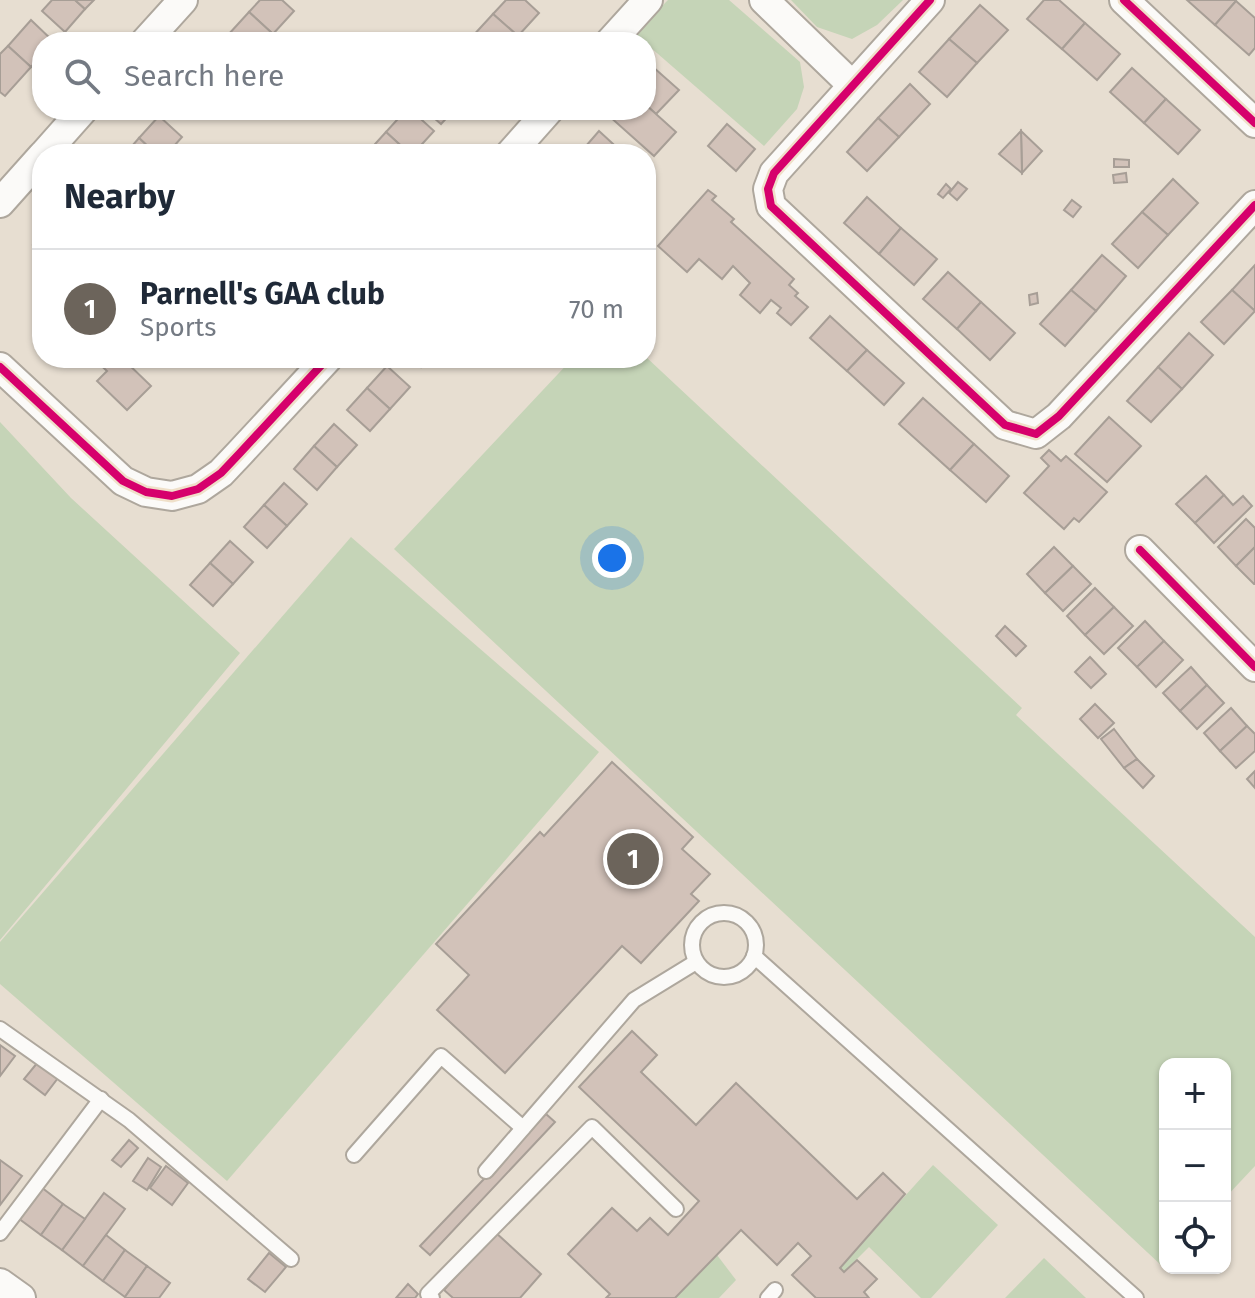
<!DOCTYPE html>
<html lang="en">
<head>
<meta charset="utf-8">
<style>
  :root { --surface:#fff; --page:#f2f2f3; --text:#1f2937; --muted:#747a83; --line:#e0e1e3; --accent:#6c645b }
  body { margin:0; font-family:"Fira Sans",sans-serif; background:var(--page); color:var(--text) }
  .controls { position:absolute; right:24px; bottom:24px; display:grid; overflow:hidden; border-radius:16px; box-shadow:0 2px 6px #0004 }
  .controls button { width:72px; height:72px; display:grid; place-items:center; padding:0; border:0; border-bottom:2px solid var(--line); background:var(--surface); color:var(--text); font:40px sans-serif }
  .you { position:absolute; left:612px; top:558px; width:28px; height:28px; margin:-20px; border:6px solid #fff; border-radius:50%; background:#1a73e8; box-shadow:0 0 0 12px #1a73e833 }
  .badge { display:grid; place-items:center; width:52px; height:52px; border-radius:50%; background:var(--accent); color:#fff; font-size:26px; font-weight:700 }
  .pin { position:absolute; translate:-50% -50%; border:4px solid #fff; box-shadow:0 2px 8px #0006 }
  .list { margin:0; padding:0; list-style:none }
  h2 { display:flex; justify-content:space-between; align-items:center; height:104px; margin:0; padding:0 32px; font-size:34px }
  h2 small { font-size:26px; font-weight:400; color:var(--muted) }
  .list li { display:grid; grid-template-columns:52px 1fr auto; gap:24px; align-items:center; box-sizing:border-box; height:120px; padding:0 32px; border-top:2px solid var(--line) }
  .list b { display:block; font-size:30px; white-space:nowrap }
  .list p { margin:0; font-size:26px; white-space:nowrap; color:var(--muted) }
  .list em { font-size:26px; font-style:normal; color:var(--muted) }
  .icon { flex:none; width:44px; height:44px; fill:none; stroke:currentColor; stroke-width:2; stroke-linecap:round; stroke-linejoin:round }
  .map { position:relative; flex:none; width:1255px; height:1298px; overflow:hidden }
  .search { position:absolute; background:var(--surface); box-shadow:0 2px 6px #0004; left:32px; top:32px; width:624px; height:88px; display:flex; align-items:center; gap:20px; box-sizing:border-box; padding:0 28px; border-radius:32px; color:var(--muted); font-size:30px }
  .panel { position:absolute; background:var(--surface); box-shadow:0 2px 6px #0004; left:32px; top:144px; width:624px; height:224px; border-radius:32px }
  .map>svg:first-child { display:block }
</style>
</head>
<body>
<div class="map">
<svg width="1255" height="1298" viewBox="0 0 1255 1298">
  <rect width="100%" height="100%" fill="#e7ded1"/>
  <g fill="#c5d4b7">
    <path d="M668 0H729L800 62 804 87 797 109 764 146 635 34Z"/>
    <path d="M791 0H903L877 25 852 39 817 27Z"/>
    <path d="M646 357 1022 708 1016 715 1255 937V1166L1225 1198V1064H1165V1263L1162 1266 394 549 573 358Z"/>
    <path d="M0 422 71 498 240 653 0 940Z"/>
    <path d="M351 537 599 752 227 1181 0 984V942Z"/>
    <path d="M933 1165 998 1225 931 1298H921L869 1247 844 1272 840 1268Z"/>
    <path d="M717 1255 736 1280 719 1298H675Z"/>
    <path d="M1044 1258 1086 1298H1005Z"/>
  </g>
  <g fill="#d2c2b9" stroke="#a79e96" stroke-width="2">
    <path d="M52 0H75L85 9 65 32 42 11Z"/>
    <path d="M75 0H94L85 9Z"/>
    <path d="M260 0H282L294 11 273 34 249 12Z"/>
    <path d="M506 0H525L539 13 518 36 493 14Z"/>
    <path d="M1044 0H1059L1085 23 1062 49 1027 19Z"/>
    <path d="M1187 0H1235L1236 1 1215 25Z"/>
    <path d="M1236 1 1255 18V48L1249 55 1215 25Z"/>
    <path d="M980 5 1008 30 977 63 949 39Z"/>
    <path d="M249 12 273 34 266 42H236L228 35Z"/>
    <path d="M493 14 518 36 512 42H476L471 38Z"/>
    <path d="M31 20 54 42H42V55L31 67 8 46Z"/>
    <path d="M1085 23 1120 54 1097 80 1062 49Z"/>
    <path d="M949 39 977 63 947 97 919 72Z"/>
    <path d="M8 46 31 67 5 96 0 92V54Z"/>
    <path d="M653 67 679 90 656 114 646 105V75Z"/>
    <path d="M1132 68 1166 99 1144 123 1110 92Z"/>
    <path d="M910 84 930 104 899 137 878 118Z"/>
    <path d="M1166 99 1200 130 1178 154 1144 123Z"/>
    <path d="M646 105 676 132 654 156 609 116 614 110H646Z"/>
    <path d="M406 110H411L434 131 413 154H410L386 132Z"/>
    <path d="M425 110H454L441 124Z"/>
    <path d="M159 116 182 137 167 154H156L139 138Z"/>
    <path d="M878 118 899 137 867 171 847 152Z"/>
    <path d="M727 124 755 149 736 171 708 146Z"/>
    <path d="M599 131 624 154H579Z"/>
    <path d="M1021 131 1042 151 1022 173Z"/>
    <path d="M1021 131 1022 173 999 154Z"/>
    <path d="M386 132 410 154H366Z"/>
    <path d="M139 138 156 154H125Z"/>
    <path d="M1114 159 1129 160V167H1114Z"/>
    <path d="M1126 173 1127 182 1114 183 1113 175Z"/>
    <path d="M1173 179 1198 203 1168 235 1142 212Z"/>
    <path d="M958 182 967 189 957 200 949 193Z"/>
    <path d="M946 184 951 189 943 198 938 194Z"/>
    <path d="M708 190 716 196 712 200 734 219 731 222 794 279 789 285 798 293 795 296 808 307 791 325 777 313 781 308 771 300 760 313 740 295 750 283 733 266 722 279 699 259 687 272 658 246Z"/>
    <path d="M867 197 901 228 879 254 844 223Z"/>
    <path d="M1072 200 1081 207 1073 217 1064 210Z"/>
    <path d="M1142 212 1168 235 1138 268 1112 244Z"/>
    <path d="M901 228 937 259 914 285 879 254Z"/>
    <path d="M42 235V253L33 245Z"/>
    <path d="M1102 255 1126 276 1096 311 1071 290Z"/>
    <path d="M1255 265V311L1232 290Z"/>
    <path d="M948 272 981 302 957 329 923 299Z"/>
    <path d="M1071 290 1096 311 1065 346 1040 324Z"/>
    <path d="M1232 290 1255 311 1224 344 1201 322Z"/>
    <path d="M1037 293 1038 303 1030 305 1029 295Z"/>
    <path d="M981 302 1015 333 990 360 957 329Z"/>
    <path d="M830 316 867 350 847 371 810 338Z"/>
    <path d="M1189 333 1213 355 1182 389 1158 367Z"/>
    <path d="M867 350 904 383 884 405 847 371Z"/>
    <path d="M93 358H122L151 386 127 410 97 381 107 371Z"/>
    <path d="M410 358H429L421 367Z"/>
    <path d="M387 366 410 387 390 409 367 388Z"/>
    <path d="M1158 367 1182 389 1151 422 1127 401Z"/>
    <path d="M367 388 390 409 370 431 347 410Z"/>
    <path d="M923 398 974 444 950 470 899 424Z"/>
    <path d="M1109 417 1141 446 1107 482 1075 454Z"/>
    <path d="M334 424 357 445 337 467 314 446Z"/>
    <path d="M974 444 1009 476 986 502 950 470Z"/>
    <path d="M314 446 337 467 317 490 294 469Z"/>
    <path d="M1049 450 1061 461 1066 456 1107 492 1079 522 1074 518 1064 529 1024 493 1049 466 1041 458Z"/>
    <path d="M1206 476 1224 495 1195 523 1176 504Z"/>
    <path d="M284 483 307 504 287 526 264 505Z"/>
    <path d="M1224 495 1233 505 1243 496 1252 506 1214 543 1195 523Z"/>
    <path d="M264 505 287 526 267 548 244 527Z"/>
    <path d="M1246 519 1255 528V547L1236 566 1218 547Z"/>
    <path d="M230 541 253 562 233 584 210 563Z"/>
    <path d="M1054 547 1073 566 1045 593 1027 574Z"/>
    <path d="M1255 547V584H1254L1236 566Z"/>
    <path d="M210 563 233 584 213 606 190 585Z"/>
    <path d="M1073 566 1091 584 1063 611 1045 593Z"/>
    <path d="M1095 588 1114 607 1085 635 1067 616Z"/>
    <path d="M1114 607 1133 626 1104 654 1085 635Z"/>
    <path d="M1145 621 1164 641 1137 667 1118 648Z"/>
    <path d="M1005 626 1026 646 1016 656 996 636Z"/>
    <path d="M1164 641 1183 660 1156 687 1137 667Z"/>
    <path d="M1090 657 1106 674 1091 688 1075 672Z"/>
    <path d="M1191 667 1207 685 1180 711 1163 693Z"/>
    <path d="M1207 685 1224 703 1197 729 1180 711Z"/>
    <path d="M1095 704 1114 723 1098 738 1080 719Z"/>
    <path d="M1231 708 1247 726 1220 751 1204 733Z"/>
    <path d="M1247 726 1255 734V751L1236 768 1220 751Z"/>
    <path d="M1114 729 1137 759 1124 768 1101 739Z"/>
    <path d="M1137 759 1154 776 1143 788 1124 768Z"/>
    <path d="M612 762 693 837 682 849 710 874 691 894 699 901 641 963 622 946 505 1073 437 1010 469 975 436 944 540 832 544 836Z"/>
    <path d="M1255 771V788L1247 779Z"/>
    <path d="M632 1031 657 1055 641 1072 696 1125 736 1083 857 1199 883 1173 905 1194 840 1268 844 1272 857 1260 877 1279 864 1292 869 1298H816L792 1275 811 1256 798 1243 777 1265 741 1230 675 1298H606L610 1294 568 1254 612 1208 637 1231 650 1218 668 1235 699 1201 579 1087Z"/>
    <path d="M0 1045 15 1056 0 1076Z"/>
    <path d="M38 1062 58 1078 45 1095 24 1079Z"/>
    <path d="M546 1114 555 1122 430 1255 420 1246Z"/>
    <path d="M129 1140 138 1148 121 1167 112 1160Z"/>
    <path d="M148 1158 161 1167 147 1190 133 1181Z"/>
    <path d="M0 1160 22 1176 0 1205Z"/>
    <path d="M166 1166 188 1183 172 1205 150 1188Z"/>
    <path d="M41 1187 63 1204 41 1235 18 1218Z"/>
    <path d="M104 1193 125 1209 83 1266 62 1250Z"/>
    <path d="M63 1204 85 1219 62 1250 41 1235Z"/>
    <path d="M495 1232 541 1274 520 1298H453L444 1290Z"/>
    <path d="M106 1235 125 1250 103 1281 83 1266Z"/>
    <path d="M125 1250 147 1266 125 1297 103 1281Z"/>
    <path d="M269 1253 286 1267 265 1292 248 1279Z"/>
    <path d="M147 1266 170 1283 159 1298H126L125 1297Z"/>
    <path d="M408 1284 418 1294 415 1298H396Z"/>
  </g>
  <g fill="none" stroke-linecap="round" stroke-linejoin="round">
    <g stroke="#aea79d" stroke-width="18">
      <g id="service">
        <circle cx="724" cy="945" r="32"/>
        <path d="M754 956 1136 1298"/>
        <path d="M0 1029 129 1120 291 1259"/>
        <path d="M354 1155 441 1056 523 1128"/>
        <path d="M486 1171 634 1000 696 962"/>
        <path d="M0 1233 101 1099"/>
        <path d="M432 1298 428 1294 592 1127 676 1209"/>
        <path d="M768 1298 775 1290"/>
      </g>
    </g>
    <g stroke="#aea79d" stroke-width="32">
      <g id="minor">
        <path d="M764 0 852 85"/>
        <path d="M930 0 774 173 768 189 771 206 1005 425 1036 434 1059 416 1255 205"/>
        <path d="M1124 0 1255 123"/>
        <path d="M145 42 183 0"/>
        <path d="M610 42 648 0"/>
        <path d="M44 154 83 110"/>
        <path d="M510 154 549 110"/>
        <path d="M0 203 42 156"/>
        <path d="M0 367 123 481 146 492 172 496 198 489 221 473 239 454 328 358"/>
        <path d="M1140 550 1255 667"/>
        <path d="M0 1283 21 1298"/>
      </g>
    </g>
    <use href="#service" stroke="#fbfaf8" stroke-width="14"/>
    <use href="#minor" stroke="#fbfaf8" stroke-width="28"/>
    <g stroke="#efe0c9" stroke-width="13">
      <g id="cycleway">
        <path d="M930 0 774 173 768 189 771 206 1005 425 1036 434 1059 416 1255 205"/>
        <path d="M1124 0 1255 123"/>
        <path d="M0 367 123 481 146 492 172 496 198 489 221 473 239 454 328 358"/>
        <path d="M1140 550 1255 667"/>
      </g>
    </g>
    <use href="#cycleway" stroke="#d6006c" stroke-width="8"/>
  </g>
</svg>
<div class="controls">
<button>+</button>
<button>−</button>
<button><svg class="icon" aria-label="locate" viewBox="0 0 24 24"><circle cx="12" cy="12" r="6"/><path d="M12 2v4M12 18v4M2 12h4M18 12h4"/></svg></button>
</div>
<div class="you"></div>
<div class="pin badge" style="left:633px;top:859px">1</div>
<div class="search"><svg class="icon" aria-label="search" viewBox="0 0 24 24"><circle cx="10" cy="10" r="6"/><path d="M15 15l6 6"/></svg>Search here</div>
<section class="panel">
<h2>Nearby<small></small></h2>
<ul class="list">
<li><span class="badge">1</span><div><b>Parnell's GAA club</b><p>Sports</p></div><em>70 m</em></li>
</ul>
</section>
</div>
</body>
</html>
